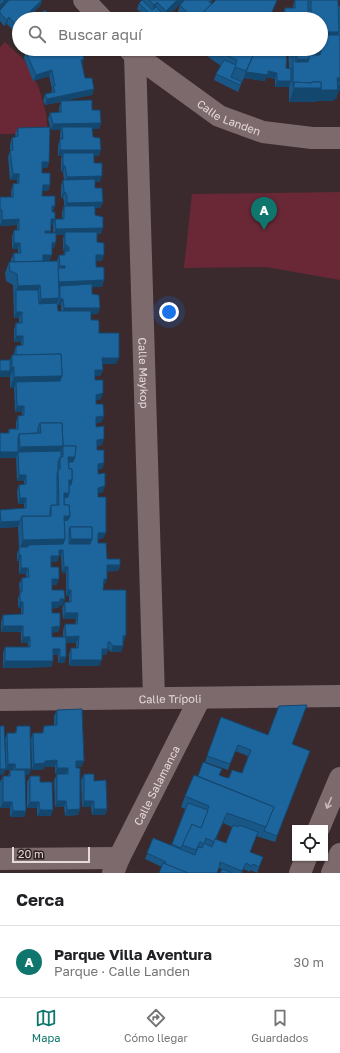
<!DOCTYPE html>
<html lang="es">
<head>
<meta charset="utf-8">
<style>
  :root { --surface:#fff; --page:#f2f2f2; --text:#202124; --muted:#757577; --line:#e0e0e0; --accent:#0f766e }
  body { margin:0; font-family:"Golos Text",sans-serif; background:var(--page); color:var(--text) }
  .controls { position:absolute; right:12px; bottom:12px; display:grid; overflow:hidden; border-radius:0px; box-shadow:0 1px 3px #0004 }
  .controls button { width:36px; height:36px; display:grid; place-items:center; padding:0; border:0; border-bottom:1px solid var(--line); background:var(--surface); color:var(--text); font:20px sans-serif }
  .scale { position:absolute; left:12px; bottom:10px; width:78px; box-sizing:border-box; padding-left:4px; border:2px solid #e5dadb; border-top:0; font-size:11px; line-height:14px; white-space:nowrap; color:#e5dadb; -webkit-text-stroke:3px #302123; paint-order:stroke }
  .you { position:absolute; left:169px; top:312px; width:14px; height:14px; margin:-10px; border:3px solid #fff; border-radius:50%; background:#1a73e8; box-shadow:0 0 0 6px #1a73e833 }
  .badge { display:grid; place-items:center; width:26px; height:26px; border-radius:50%; background:var(--accent); color:#fff; font-size:13px; font-weight:700 }
  .pin { position:absolute; translate:-50% -33px; filter:drop-shadow(0 1px 2px #0008) }
  .pin::after { content:''; position:absolute; top:21px; width:14px; height:12px; background:inherit; clip-path:polygon(0 0,100% 0,50% 100%) }
  .list { margin:0; padding:0; list-style:none }
  h2 { display:flex; justify-content:space-between; align-items:center; height:52px; margin:0; padding:0 16px; font-size:17px }
  h2 small { font-size:13px; font-weight:400; color:var(--muted) }
  .list li { display:grid; grid-template-columns:26px 1fr auto; gap:12px; align-items:center; box-sizing:border-box; height:72px; padding:0 16px; border-top:1px solid var(--line) }
  .list b { display:block; font-size:15px; white-space:nowrap }
  .list p { margin:0; font-size:13px; white-space:nowrap; color:var(--muted) }
  .list em { font-size:13px; font-style:normal; color:var(--muted) }
  .icon { flex:none; width:22px; height:22px; fill:none; stroke:currentColor; stroke-width:2; stroke-linecap:round; stroke-linejoin:round }
  .map { position:relative; flex:none; width:340px; height:873px; overflow:hidden }
  .search { position:absolute; background:var(--surface); box-shadow:0 1px 3px #0004; left:12px; right:12px; top:12px; height:44px; display:flex; align-items:center; gap:10px; box-sizing:border-box; padding:0 14px; border-radius:22px; color:var(--muted); font-size:15px }
  .sheet { height:124px; background:var(--surface) }
  nav { display:flex; justify-content:space-around; align-items:center; box-sizing:border-box; height:56px; border-top:1px solid var(--line); background:var(--surface); font-size:11px; color:var(--muted) }
  nav a { display:grid; justify-items:center; gap:2px }
  nav .on { color:var(--accent) }
  .map>svg:first-child { display:block }
</style>
</head>
<body>
<div class="map">
<svg width="340" height="873" viewBox="0 0 340 873">
  <rect width="100%" height="100%" fill="#3a2a2d"/>
  <g fill="#6a2837">
    <path d="M5 42 25 61 39 88 46 113 48 133 0 134V47Z"/>
    <path d="M340 192V280L266 267 184 268 192 194Z"/>
  </g>
  <g fill="none" stroke-linecap="round" stroke-linejoin="round">
    <g stroke="#7d6a6d" stroke-width="22">
      <path d="M84 0 102 19"/>
      <path id="s1" d="M129 49 135 55 219 116 263 132 312 138H340"/>
      <path id="s2" d="M135 55 154 698"/>
      <path id="s3" d="M0 700 340 696"/>
      <path d="M0 859 119 858"/>
      <path id="s4" d="M113 873 119 858 200 698"/>
    </g>
    <g stroke="#7d6a6d" stroke-width="22">
      <path d="M319 828 340 778"/>
      <path d="M300 873 306 858"/>
      <path d="M332 873 340 854"/>
    </g>
  </g>
  <g fill="#195787" fill-rule="evenodd">
    <path d="M42 0 40 6 26 19H19V26L14 31 7 24 4 26 0 21V10Z"/>
    <path d="M142 0H184L165 19H147L137 9 139 3Z"/>
    <path d="M212 0 211 4H212L269 19H181L183 17 178 11 180 5Z"/>
    <path d="M295 0H338V6H340V91H338L336 99H334V101H317L316 102H289V87H275V79L266 77 265 81 244 78 242 82 239 81 242 82 238 92 214 80 216 74 221 66 207 56 208 53 205 49H287L286 68H289L288 49H321V19H283V14L285 8H293V5Z"/>
    <path d="M26 52 82 64 85 78 94 89 92 95 67 100 92 110 101 123 99 129H92L93 137 99 156H94V163L100 182H95V188L103 202 100 208H95V215L101 234H97V242L102 261H96V267L104 280 102 287H92V294L98 314H91V320L116 364H102L103 370 100 376H95V380L101 399 96 400V404L102 422 96 423V427L102 445 97 446V450L104 463 102 469H98V474L103 492 98 493V497L103 539H98V543L107 559 120 565 118 571H107V579L104 585 103 590 126 635 124 641H123V646L121 652H111L108 649 106 655H102L99 666H69V654L71 648H76V643H66V657L64 663H58V655H53V661L51 667 3 668V653L5 647H28V643H21V632H1V621L3 615 21 614V608H18V598L20 593 19 584 22 578 26 577V574H19V561H17V553L19 549 18 527 0 528V510L24 508V504H18L17 491 19 485H24V481H17L16 458H0L9 429H16V422L18 416H22V412H15L14 388H10V377H0L10 360 12 355H14V352L16 346 21 345V342H14V329L16 323H19V318H14L13 285 6 281 5 273 9 262H11V259L14 253H18V249H12V236L14 230H17V225L0 226V197H11V191L13 184 17 183V180H10L8 157 10 151V144L12 138 16 137 15 134 18 128 49 162 47 168H42V173L50 185 48 191H43L42 196 53 212 55 219H62V212L64 206V201L63 198H61V186L63 180H64L63 172H61V159L62 156H58V145L60 139V133L61 130H51L48 119 50 113 59 112V107L61 102 45 105 43 101 45 94 51 93 52 89 49 76 33 81 24 58ZM51 225H53V233H50ZM56 235H64L63 238V251H65L63 255H59L57 261H43H49L52 255V248H54ZM58 302V305H61V311H58ZM59 556H61L62 573H66V596H69V602H65L62 608 63 619H76L75 624H65L63 630V637H52V632H58L60 626 52 613V608H58L59 606H62L65 599 52 590V585H57L51 567V562H57Z"/>
    <path d="M57 710 84 761 81 767H76L80 809 78 815 65 816 64 807H55L54 780 57 774H66H55V767H44L43 770H32L31 739 33 733H42L44 726 54 725V716Z"/>
    <path d="M221 717 310 751 275 842 256 836 250 852 263 857 257 873 250 870V872L243 869 242 873H220L222 869 219 868 162 867 145 859 153 838 171 846 185 809 181 807 185 796 198 776 219 775 224 777 229 778 242 773 248 756 235 751 228 770 205 762ZM223 823 232 827 226 843 216 839Z"/>
    <path d="M17 726 31 769 29 775H25L26 811 24 817H10V808H0V782L3 776H8L10 770H6V769L3 775H0L6 767 5 739 7 733H15Z"/>
    <path d="M84 774 94 781 107 809 105 815H92L91 807H82L81 780Z"/>
    <path d="M30 776 51 816H37V808H27V782Z"/>
  </g>
  <g fill="#14476e">
    <path d="M5 0H9L0 9V5Z"/>
    <path d="M42 0 40 6 26 19H22Z"/>
    <path d="M177 0H184L165 19H161L165 16 166 11Z"/>
    <path d="M157 2 153 13 151 15 154 5Z"/>
    <path d="M242 13 240 19H237Z"/>
    <path d="M9 17 7 24 4 26 7 20Z"/>
    <path d="M19 22V26L14 31 16 25Z"/>
    <path d="M321 32H339L334 46H321Z"/>
    <path d="M294 50H297L293 61V53Z"/>
    <path d="M309 52H321L316 66 293 70 297 59Z"/>
    <path d="M84 59 82 65 81 60Z"/>
    <path d="M52 70 49 76 33 81 36 75Z"/>
    <path d="M268 71 277 73 275 79 266 77 265 81 244 78 242 82 246 72Z"/>
    <path d="M337 78H340V91H337L338 93 336 99H334V101H317L316 102H289L294 88Z"/>
    <path d="M277 81H291L289 87H275Z"/>
    <path d="M94 89 92 95 45 105 47 99Z"/>
    <path d="M101 123 99 129 63 130 62 127 61 130H51L53 124Z"/>
    <path d="M60 150H101L99 156H63V153L62 156H58Z"/>
    <path d="M42 162H49L47 168H40Z"/>
    <path d="M63 166H65L63 172H61Z"/>
    <path d="M13 174H19L17 180H10Z"/>
    <path d="M102 176 100 182 64 183 67 177Z"/>
    <path d="M43 185H50L48 191H41Z"/>
    <path d="M64 192H65L63 198H61Z"/>
    <path d="M103 202 100 208 64 209 67 203Z"/>
    <path d="M52 206H55L53 212H50Z"/>
    <path d="M19 219 17 225 0 226 2 220Z"/>
    <path d="M51 219H55L53 225H49Z"/>
    <path d="M103 228 101 234 65 235V232L64 235H53L56 229Z"/>
    <path d="M45 231H51L49 237H42Z"/>
    <path d="M56 242 54 248 49 249 52 243Z"/>
    <path d="M14 243H20L18 249H12Z"/>
    <path d="M65 245H67L65 251H63Z"/>
    <path d="M67 247H69L66 253H65Z"/>
    <path d="M43 255H52L49 261H41Z"/>
    <path d="M96 255H104L102 261H94Z"/>
    <path d="M60 266H65L62 272H57Z"/>
    <path d="M104 280 102 287 60 288V286L59 288 57 282Z"/>
    <path d="M40 285 36 296 16 290 18 286Z"/>
    <path d="M59 298 55 309 37 310 41 299Z"/>
    <path d="M60 299H63L61 305H58Z"/>
    <path d="M64 308H100L98 314 61 315Z"/>
    <path d="M16 312H22L19 318H14Z"/>
    <path d="M16 336H23L21 342H14Z"/>
    <path d="M102 358H119L116 364H100Z"/>
    <path d="M12 367H14L10 377H0V371H10Z"/>
    <path d="M95 370H103L100 376H93Z"/>
    <path d="M62 376 58 387 16 382 14 388H10L14 377Z"/>
    <path d="M103 393 101 399 94 401 96 395Z"/>
    <path d="M17 406H24L22 412H15Z"/>
    <path d="M104 416 102 422 94 423 96 417Z"/>
    <path d="M104 439 102 445 95 446 97 440Z"/>
    <path d="M63 446 59 457 18 453 20 447Z"/>
    <path d="M0 452H18L16 458H0Z"/>
    <path d="M68 457H75L71 468 67 462Z"/>
    <path d="M104 463 102 469 96 470 98 464Z"/>
    <path d="M19 475H26L24 481H17Z"/>
    <path d="M69 480H72L68 491Z"/>
    <path d="M105 486 103 492 96 494 98 488Z"/>
    <path d="M64 493H69L65 503 62 498Z"/>
    <path d="M20 498H26L24 504H18Z"/>
    <path d="M64 516H70L66 526 63 527Z"/>
    <path d="M20 521 18 527 0 528V524L1 522Z"/>
    <path d="M98 533H106L103 539H96Z"/>
    <path d="M65 539 63 550 61 556H59L57 562H49L28 547V545L26 551 19 550 23 540Z"/>
    <path d="M71 539H92L88 550H67Z"/>
    <path d="M19 555H21L19 561H17Z"/>
    <path d="M107 565H120L118 571 104 572Z"/>
    <path d="M64 567H68L66 573H62Z"/>
    <path d="M21 568H28L26 574H19Z"/>
    <path d="M52 579H59L57 585H50Z"/>
    <path d="M104 579H107L104 585H102Z"/>
    <path d="M68 590H71L69 596H66Z"/>
    <path d="M60 599H65L62 606H59L58 608 50 609 52 602Z"/>
    <path d="M20 602H23L21 608H18Z"/>
    <path d="M65 613H78L76 619H63Z"/>
    <path d="M3 626H23L21 632H1Z"/>
    <path d="M60 626 58 632 50 633 52 627Z"/>
    <path d="M126 635 124 641 121 642 123 636Z"/>
    <path d="M79 636 76 643H64L66 637Z"/>
    <path d="M23 637H30L28 643H21Z"/>
    <path d="M113 646H123L121 652H111Z"/>
    <path d="M53 649H60L58 655H51Z"/>
    <path d="M102 649H108L106 655H99Z"/>
    <path d="M60 657H66L64 663H58Z"/>
    <path d="M71 660H102L99 666H69Z"/>
    <path d="M5 661H53L51 667 3 668Z"/>
    <path d="M57 760 55 767H44L43 770H32L34 764 45 761Z"/>
    <path d="M76 761H84L81 767H74Z"/>
    <path d="M8 764H15L13 770H6Z"/>
    <path d="M57 768H68L66 774H55Z"/>
    <path d="M0 769H6L3 775H0Z"/>
    <path d="M16 769H31L29 775H14Z"/>
    <path d="M57 801H66L64 807H55Z"/>
    <path d="M84 801H94L91 807H82Z"/>
    <path d="M3 802H12L10 808H0Z"/>
    <path d="M30 802H39L37 808H27Z"/>
    <path d="M80 809 78 815 65 816 67 810Z"/>
    <path d="M94 809H107L105 815H92Z"/>
    <path d="M40 810H53L51 816H37Z"/>
    <path d="M13 811H26L24 817H10Z"/>
    <path d="M227 813 223 823 210 853 214 842Z"/>
  </g>
  <g fill="#1d659d" stroke="#14476e" fill-rule="evenodd">
    <path d="M0 0H5L0 5Z"/>
    <path d="M9 0H42L22 19H19V22L16 25 9 17 7 20 0 13V10Z"/>
    <path d="M142 0 152 10 156 7 165 16 161 19H155L139 3Z"/>
    <path d="M149 0H177L166 11 157 2 154 5Z"/>
    <path d="M185 0H211L209 2 212 4 198 17V19H182L181 18 188 13 180 5Z"/>
    <path d="M216 0H277L269 19H250L242 13 237 19H200L198 17Z"/>
    <path d="M295 0H308V19H285V8H295Z"/>
    <path d="M311 0H338L339 32H321V19H311Z"/>
    <path d="M45 10 51 18 58 14 63 19H33Z"/>
    <path d="M321 35H340V78H337L338 90H321V82H312L311 83 294 82 293 85V53H295V62H308L309 59V55H320L321 49Z"/>
    <path d="M30 49H81L84 59 81 60 85 78H92L94 89 47 99 45 94 55 92 53 86H55L52 70 36 75 26 52Z"/>
    <path d="M217 49H256L246 71 235 67 237 60 226 55Z"/>
    <path d="M256 49H287L286 68 291 69V81H277V73L268 71V75L246 72Z"/>
    <path d="M294 49H321V52H309V59H297V50H294Z"/>
    <path d="M224 60 236 65 231 77 242 82 240 85 216 74Z"/>
    <path d="M294 82 312 83V82H321V88H294Z"/>
    <path d="M338 82H340V85H338V93H337L338 90Z"/>
    <path d="M92 100V110H100L101 123 53 124 50 113 61 112V101Z"/>
    <path d="M50 127 49 162H42V173H50V185H43L42 196H55V206H52V212H55V219H51V231H45V233H56V242L52 243V255H43V261L14 262V253H21L20 243H14V230H19V219L2 220V210H0V197H13V184L19 183V174H13L10 151 13 150 12 138 18 136V128Z"/>
    <path d="M62 127H92L93 137 100 138 101 150H60V139H63Z"/>
    <path d="M63 153H94V163H102V176L67 177 65 166H63Z"/>
    <path d="M95 179V188H102L103 202 67 203V195L65 192H64L63 180Z"/>
    <path d="M64 206H95V215L103 217V228L56 229 55 219H64Z"/>
    <path d="M65 232H97V242L104 243V255H96V267H103L104 268V280L59 282 58 268H65V266H60L59 255H65V251H69V247H67V245H65Z"/>
    <path d="M58 261 59 298 41 299 40 285 18 286 17 274 10 271 9 262Z"/>
    <path d="M92 284V294L99 295 100 308H64L63 299H60V286Z"/>
    <path d="M16 290H38L39 304 57 303 58 311H91V320H98L99 322V333H119V358H102L103 370H95V380H103V393L96 395V404H103L104 416 96 417V427L104 426V439L97 440V450H104V463L98 464V474L105 473V486L98 488V497H106V533H98V543H106L107 559H120V565H107V579H104L103 590H126V635L123 636V646H113L110 642H108V649H102V660H71V648H78L79 636 66 637 65 624H77L78 613H65V602H71V590H68V567H64L63 550H59V556H51V567H59V579H52V590H64L65 599H60V602H52V613H60V626L52 627V637H66V657H60V649H53V661H5V647H30V637H23V626H3V615L23 614V602H20V592H22V578L29 577 28 568H21V555H19V547H28V545L63 544 65 539 64 521 68 520 70 516 69 505H64V498L68 497 69 493V485H71L72 480V469H69L68 462H73L75 457 76 446H63L62 423H40L38 428V433L19 434 18 439V452H0V433H9V429H18V416L24 415V406H17L16 382 60 381 62 376 61 354 16 355V346L23 345V336H16V323H22V312H16ZM70 527H92V539L90 544H69V531Z"/>
    <path d="M61 354 62 376 14 377V367H12V355Z"/>
    <rect x="0" y="360" width="10" height="11"/>
    <path d="M40 423H62L63 446H76L75 457H68L69 469H72V480H69V493H64V505H69L70 516H64L65 539 23 540 22 516H51V505H59L58 469H60V457H63V446L20 447 19 434 41 433Z"/>
    <path d="M61 451V457H60L58 462V470L57 474V505H51L50 510V516H22L20 521 1 522 0 510 26 508V498H20L19 485 26 484V475H19L18 452Z"/>
    <path d="M70 527H92V539H71Z"/>
    <path d="M307 705 292 744 310 751 277 836 264 831 274 807 198 776 203 762 222 769 219 775 224 777 229 778 232 770 242 773 251 750 238 745 230 764 207 756 221 717 268 735 279 706Z"/>
    <path d="M82 709 84 761H76V768H80V809L67 810 66 801H57V774H68V768H57V760L45 761V763L34 764 33 733H43L44 726 57 725V710Z"/>
    <path d="M0 726H4L6 769H0Z"/>
    <path d="M17 726H30L31 769H16L15 764H8L7 733H16Z"/>
    <path d="M10 770H25L26 811H13L12 802H3V776H10Z"/>
    <path d="M84 774H94V781L106 780 107 809H94V801H84Z"/>
    <path d="M194 775 274 807 266 827 227 813 214 842 206 838 204 844 200 842 196 850 182 845 192 824 201 828 209 806 185 796Z"/>
    <path d="M30 776H40V782H52L53 810H40L39 802H30Z"/>
    <path d="M188 803 208 810 201 828 192 824 181 848 172 844Z"/>
    <path d="M233 825 238 827 239 825 258 832 250 852 263 857 259 867 253 864 252 866 246 863 242 871 220 862 219 865H220L217 873H188L165 864 166 862 147 853 153 838 195 855 198 847 202 848 204 843 212 847 215 839 226 843Z"/>
    <path d="M163 863 188 873H159Z"/>
    <path d="M222 869 233 873H220Z"/>
  </g>
  <defs><path id="oneway-shaft" d="M-6 0H5M1.5-3L5.5 0L1.5 3" fill="none" stroke-width="1.6" stroke-linecap="round" stroke-linejoin="round"/></defs>
  <use stroke="#c6b8ba" href="#oneway-shaft" transform="translate(329 803) rotate(113)"/>
  <g text-anchor="middle" dominant-baseline="central" stroke-width="3" stroke-linejoin="round" paint-order="stroke">
    <g font-size="11" fill="#e5dadb" stroke="#302123">
      <text stroke="none"><textPath href="#s1" startOffset="122">Calle Landen</textPath></text>
      <text stroke="none"><textPath href="#s2" startOffset="318">Calle Maykop</textPath></text>
      <text stroke="none"><textPath href="#s3" startOffset="170">Calle Trípoli</textPath></text>
      <text stroke="none"><textPath href="#s4" startOffset="98">Calle Salamanca</textPath></text>
    </g>
  </g>
</svg>
<div class="controls">
<button><svg class="icon" aria-label="locate" viewBox="0 0 24 24"><circle cx="12" cy="12" r="6"/><path d="M12 2v4M12 18v4M2 12h4M18 12h4"/></svg></button>
</div>
<div class="scale">20 m</div>
<div class="you"></div>
<div class="pin badge" style="left:264px;top:230px">A</div>
<div class="search"><svg class="icon" aria-label="search" viewBox="0 0 24 24"><circle cx="10" cy="10" r="6"/><path d="M15 15l6 6"/></svg>Buscar aquí</div>
</div>
<section class="sheet">
<h2>Cerca<small></small></h2>
<ul class="list">
<li><span class="badge">A</span><div><b>Parque Villa Aventura</b><p>Parque · Calle Landen</p></div><em>30 m</em></li>
</ul>
</section>
<nav>
<a class="on"><svg class="icon" aria-label="map" viewBox="0 0 24 24"><path d="M3 6l6-2 6 2 6-2v14l-6 2-6-2-6 2zM9 4v14M15 6v14"/></svg>Mapa</a>
<a><svg class="icon" aria-label="directions" viewBox="0 0 24 24"><path d="M12 3l9 9-9 9-9-9zM9 14v-3h6M13 9l2 2-2 2"/></svg>Cómo llegar</a>
<a><svg class="icon" aria-label="saved" viewBox="0 0 24 24"><path d="M7 4h10v16l-5-4-5 4z"/></svg>Guardados</a>
</nav>
</body>
</html>
